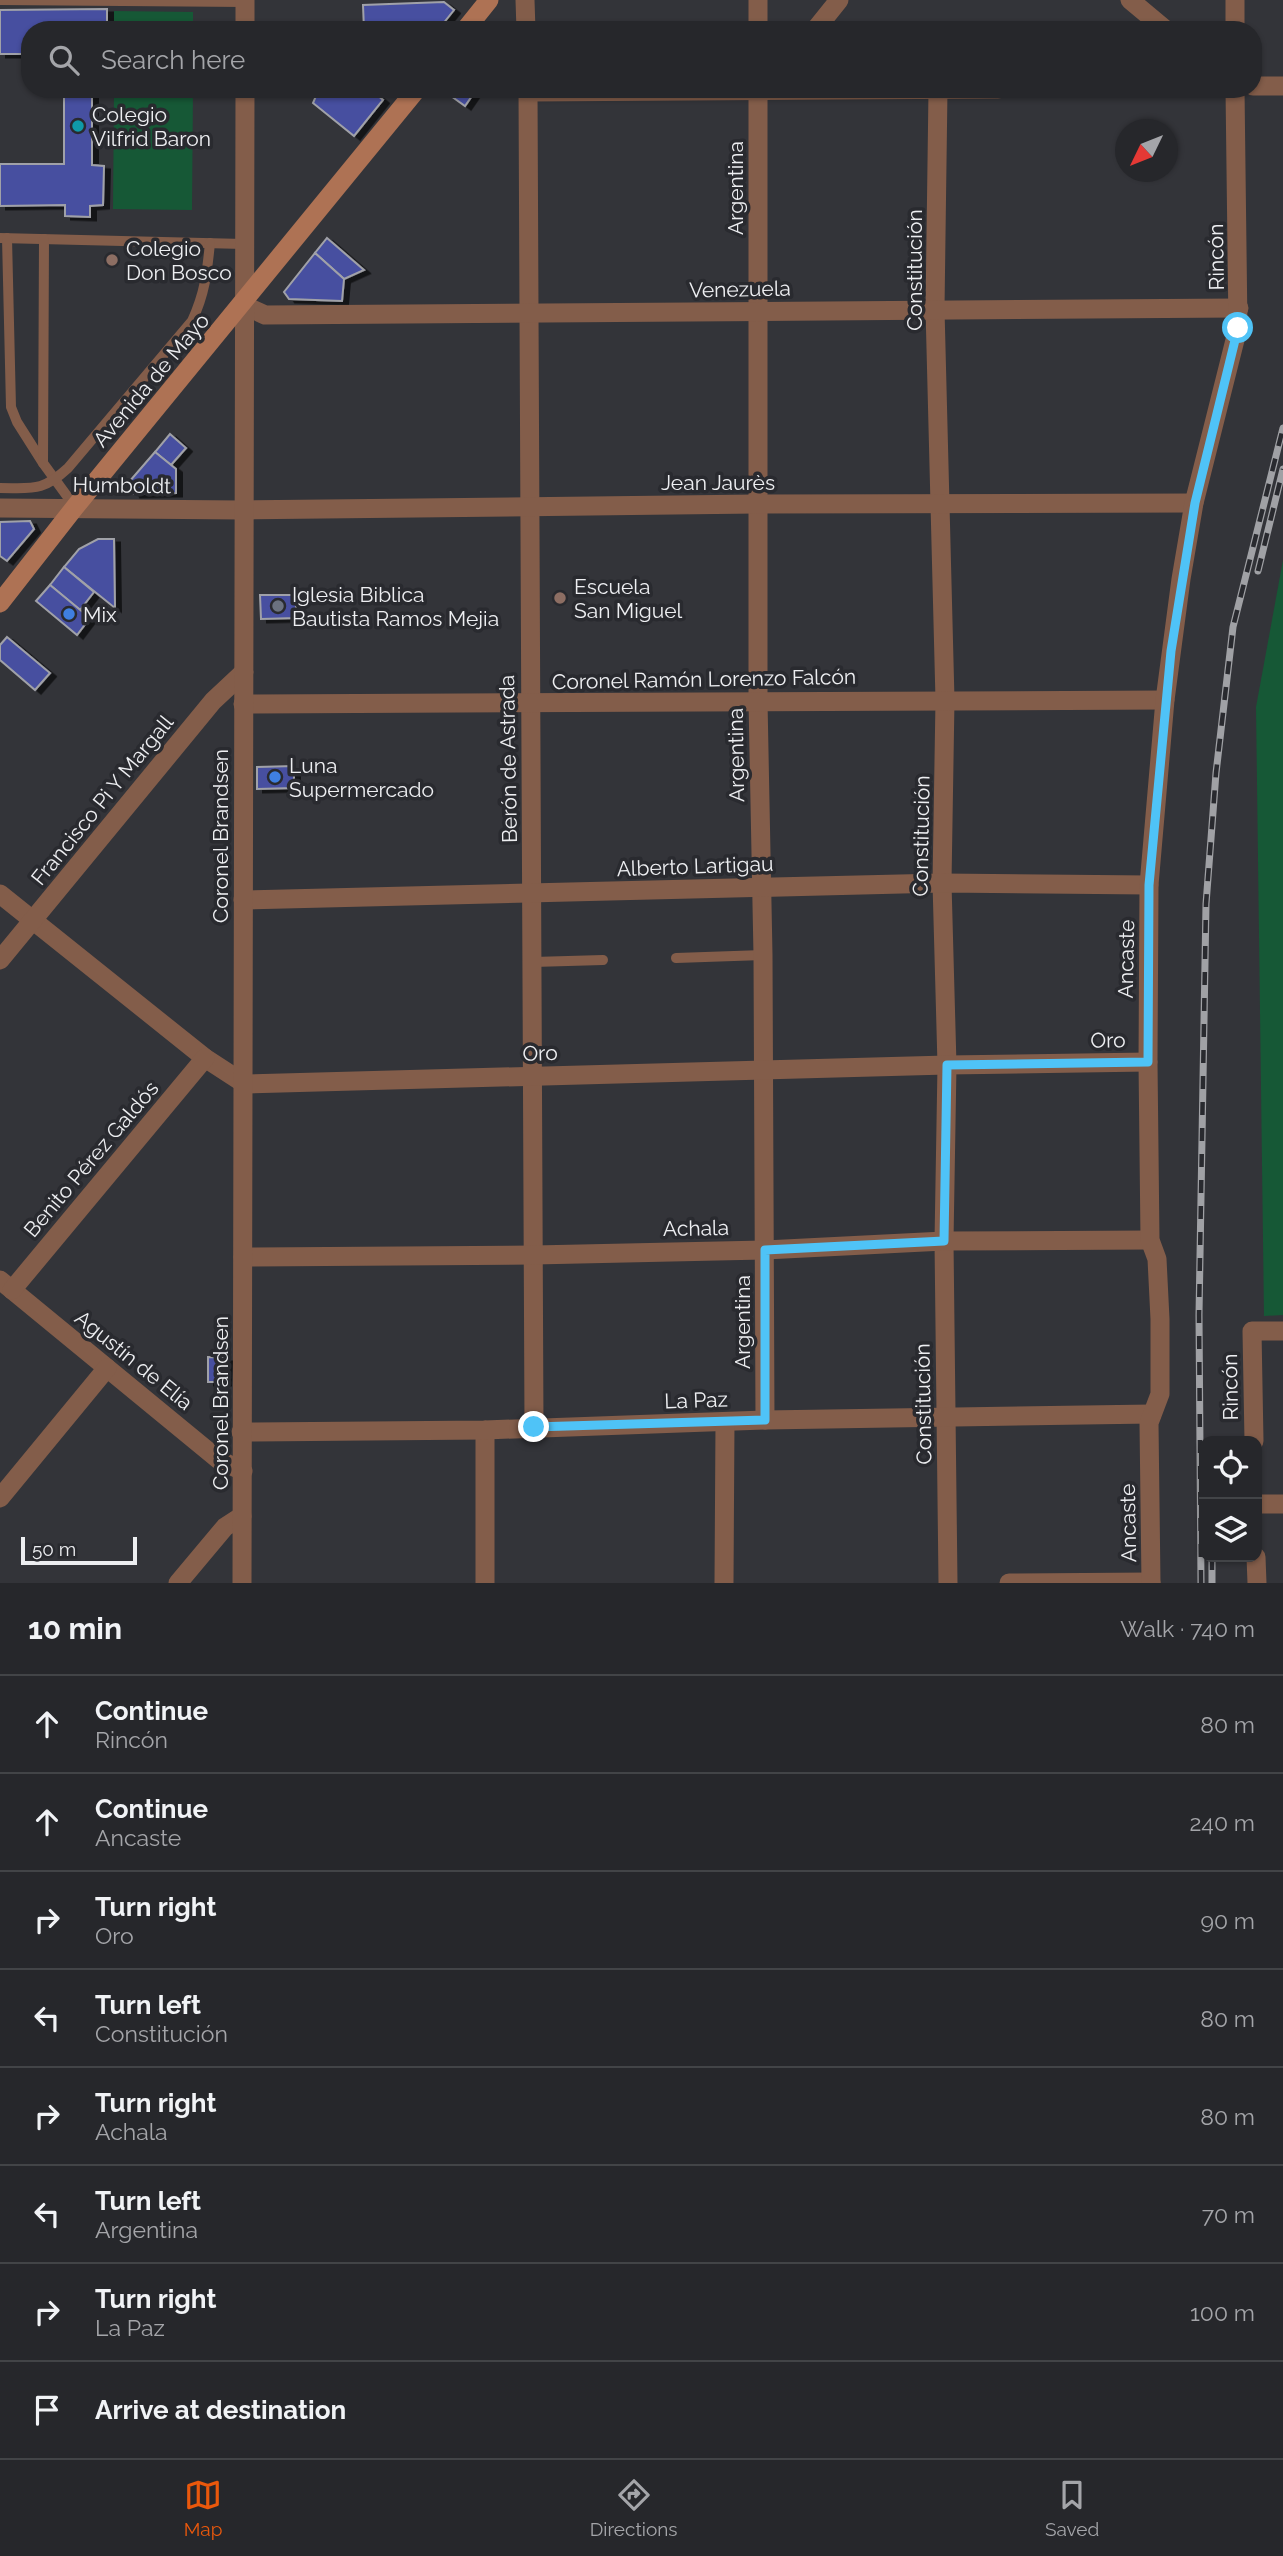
<!DOCTYPE html>
<html lang="en">
<head>
<meta charset="utf-8">
<style>
  :root { --surface:#26272b; --page:#323337; --text:#f1f3f6; --muted:#a4a5a9; --line:#424447; --accent:#ea580c }
  body { margin:0; font-family:Raleway,sans-serif; background:var(--page); color:var(--text) }
  .controls { position:absolute; right:21px; bottom:21px; display:grid; overflow:hidden; border-radius:14px; box-shadow:0 2px 5px #0004 }
  .controls button { width:63px; height:63px; display:grid; place-items:center; padding:0; border:0; border-bottom:2px solid var(--line); background:var(--surface); color:var(--text); font:35px sans-serif }
  .compass { position:absolute; left:1115px; top:119px; width:63px; height:63px; border-radius:50%; background:var(--surface); box-shadow:0 2px 5px #0004; rotate:227deg }
  .scale { position:absolute; left:21px; bottom:18px; width:116px; box-sizing:border-box; padding-left:7px; border:4px solid #edeef1; border-top:0; font-size:19px; line-height:24px; white-space:nowrap; color:#edeef1; -webkit-text-stroke:5px #292a2f; paint-order:stroke }
  .stop { position:absolute; width:21px; height:21px; margin:-16px; border:5px solid #4fc3f7; border-radius:50%; background:#fff }
  .stop.end { background:#4fc3f7; border-color:#fff; box-shadow:0 2px 7px #0008 }
  .list { margin:0; padding:0; list-style:none }
  h2 { display:flex; justify-content:space-between; align-items:center; height:91px; margin:0; padding:0 28px; font-size:30px }
  h2 small { font-size:23px; font-weight:400; color:var(--muted) }
  .list li { display:grid; grid-template-columns:46px 1fr auto; gap:21px; align-items:center; box-sizing:border-box; height:98px; padding:0 28px; border-top:2px solid var(--line) }
  .list b { display:block; font-size:26px; white-space:nowrap }
  .list p { margin:0; font-size:23px; white-space:nowrap; color:var(--muted) }
  .list em { font-size:23px; font-style:normal; color:var(--muted) }
  .icon { flex:none; width:38px; height:38px; fill:none; stroke:currentColor; stroke-width:2; stroke-linecap:round; stroke-linejoin:round }
  .map { position:relative; flex:none; width:1283px; height:1583px; overflow:hidden }
  .search { position:absolute; background:var(--surface); box-shadow:0 2px 5px #0004; left:21px; right:21px; top:21px; height:77px; display:flex; align-items:center; gap:18px; box-sizing:border-box; padding:0 24px; border-radius:28px; color:var(--muted); font-size:26px }
  .sheet { height:875px; background:var(--surface) }
  nav { display:flex; justify-content:space-around; align-items:center; box-sizing:border-box; height:98px; border-top:2px solid var(--line); background:var(--surface); font-size:19px; color:var(--muted) }
  nav a { display:grid; justify-items:center; gap:4px }
  nav .on { color:var(--accent) }
  .map>svg:first-child { display:block }
</style>
</head>
<body>
<div class="map">
<svg width="1283" height="1583" viewBox="0 0 1283 1583">
  <defs>
    <filter id="shadow"><feDropShadow dx="6" dy="3.5" stdDeviation="0" flood-color="#0009"/></filter>
  </defs>
  <rect width="100%" height="100%" fill="#333439"/>
  <g fill="#165836">
    <path d="M114 11 193 12V30H114Z"/>
    <path d="M114 89H193L192 210 113 209Z"/>
    <path d="M1283 560V1315L1264 1316 1256 707Z"/>
  </g>
  <g fill="#464fa0" stroke="#a0a1a8" stroke-width="2" filter="url(#shadow)">
    <path d="M444 2 454 10 438 30H364L363 5Z"/>
    <path d="M107 9V30H30V54H0V10Z"/>
    <path d="M64 89H92V165L104 166 103 205 90 206V217L65 216V205L0 206V164H64Z"/>
    <path d="M319 89H370L383 100 354 136 313 103Z"/>
    <path d="M445 89H469L474 93 465 106 444 91Z"/>
    <path d="M327 238 364 270 344 279 315 253Z"/>
    <path d="M315 253 344 279 342 301 289 299 284 292Z"/>
    <path d="M170 434 186 448 171 465 155 452Z"/>
    <path d="M155 452 176 469V493L134 494 129 482Z"/>
    <path d="M30 521 34 529 7 561 0 556V522Z"/>
    <path d="M98 539H114L115 608 64 567 79 549Z"/>
    <path d="M64 567 94 592 80 610 50 585Z"/>
    <path d="M50 585 90 618 77 635 36 601Z"/>
    <path d="M260 595H296V618L261 619Z"/>
    <path d="M7 637 50 673 35 690 0 660V645Z"/>
    <path d="M294 766V788L257 789V767Z"/>
    <path d="M208 1357 226 1358 225 1382H208Z"/>
  </g>
  <g fill="none" stroke-linecap="round" stroke-linejoin="round">
    <g stroke="#835d4a" stroke-width="10">
      <path d="M0 0 245 2"/>
      <path d="M0 238 244 244"/>
      <path d="M7 238 11 407 17 422 43 463"/>
      <path d="M44 239 43 463 75 507"/>
      <path d="M0 488C33 488 42 492 68 468L192 321C205 293 207 273 210 243"/>
      <path d="M676 958 763 955"/>
      <path d="M533 962 603 960"/>
    </g>
    <g stroke="#835d4a" stroke-width="19">
      <path d="M525 0 526 30"/>
      <path d="M758 0V30"/>
      <path d="M1130 0 1166 30"/>
      <path d="M1235 0V30"/>
      <path d="M815 30 839 0"/>
      <path d="M1253 86H1283"/>
      <path d="M528 89 534 1427"/>
      <path d="M758 89V701L763 955 765 1420"/>
      <path d="M938 90 935 309 945 700 942 883 947 1065 944 1241 948 1583"/>
      <path d="M528 92 998 89"/>
      <path d="M243 305 265 315 1239 308"/>
      <path d="M242 510 757 504 1194 503"/>
      <path d="M243 704 1165 700"/>
      <path d="M0 894 205 1058 245 1084 947 1065 1148 1062"/>
      <path d="M243 900 942 883 1149 885"/>
      <path d="M0 960 213 701 244 672"/>
      <path d="M243 1257 534 1255 765 1250 944 1241 1150 1240"/>
      <path d="M0 1280 219 1460 243 1471"/>
      <path d="M12 1290 205 1058"/>
      <path d="M485 1430V1583"/>
      <path d="M241 1432 485 1430 765 1420 1152 1414"/>
      <path d="M1254 1441 1252 1331H1283"/>
      <path d="M0 1498 107 1368"/>
      <path d="M1257 1504H1283"/>
      <path d="M1256 1557 1257 1583"/>
      <path d="M178 1583 225 1527 242 1516"/>
      <path d="M724 1583 725 1422"/>
      <path d="M1009 1583 1151 1582"/>
      <path d="M1151 1583 1149 1423 1160 1394V1319L1157 1259 1150 1240 1148 1062 1149 885 1165 700 1181 579 1194 503 1238 328 1235 89"/>
    </g>
    <g stroke="#835d4a" stroke-width="19">
      <path d="M245 30V0"/>
      <path d="M0 508 242 510"/>
      <path d="M242 1583 245 89"/>
    </g>
    <g stroke="#ae7254" stroke-width="19">
      <path d="M465 30 489 0"/>
      <path d="M0 603 75 507 417 89"/>
    </g>
    <g stroke="#a0a1a5" stroke-width="7">
      <g id="rail">
        <path d="M1258 571 1283 469"/>
        <path d="M1212 1557V1583"/>
        <path d="M1201 1583 1199 1315 1206 904 1216 773 1233 627 1283 428"/>
      </g>
    </g>
    <use href="#rail" stroke="#292a2f" stroke-width="4.5" stroke-dasharray="13" stroke-linecap="butt"/>
  </g>
  <g fill="none" stroke-linecap="round" stroke-linejoin="round">
    <path stroke="#4fc3f7" stroke-width="9" d="M534 1427 765 1420V1250L944 1241 947 1065 1148 1062 1149 885 1171 651 1195 503 1238 328"/>
  </g>
  <circle fill="#0f9aa8" stroke="#292a2f" stroke-width="2.5" cx="78" cy="126" r="7"/>
  <g fill="#8d6e63" stroke="#292a2f" stroke-width="2.5">
    <circle cx="112" cy="260" r="7"/>
    <circle cx="560" cy="598" r="7"/>
  </g>
  <circle fill="#6b7280" stroke="#292a2f" stroke-width="2.5" cx="278" cy="606" r="7"/>
  <g fill="#3f7fe0" stroke="#292a2f" stroke-width="2.5">
    <circle cx="69" cy="614" r="7"/>
    <circle cx="275" cy="777" r="7"/>
  </g>
  <g text-anchor="middle" dominant-baseline="central" stroke-width="7" stroke-linejoin="round" paint-order="stroke">
    <g font-size="21" fill="#edeef1" stroke="#292a2f" text-anchor="start">
      <text x="92" y="114">Colegio<tspan x="92" dy="24">Vilfrid Baron</tspan></text>
      <text x="126" y="248">Colegio<tspan x="126" dy="24">Don Bosco</tspan></text>
      <text x="574" y="586">Escuela<tspan x="574" dy="24">San Miguel</tspan></text>
      <text x="292" y="594">Iglesia Biblica<tspan x="292" dy="24">Bautista Ramos Mejia</tspan></text>
      <text x="83" y="614">Mix</text>
      <text x="289" y="765">Luna<tspan x="289" dy="24">Supermercado</tspan></text>
    </g>
    <g font-size="21" fill="#edeef1" stroke="#292a2f">
      <text transform="translate(735 188) rotate(-90)">Argentina</text>
      <text transform="translate(1216 257) rotate(-91)">Rincón</text>
      <text transform="translate(914 270) rotate(-90)">Constitución</text>
      <text transform="translate(740 289) rotate(-1)">Venezuela</text>
      <text transform="translate(151 380) rotate(-50)">Avenida de Mayo</text>
      <text x="718" y="482">Jean Jaurès</text>
      <text transform="translate(122 485) rotate(1)">Humboldt</text>
      <text transform="translate(704 679) rotate(-1)">Coronel Ramón Lorenzo Falcón</text>
      <text transform="translate(736 755) rotate(-91)">Argentina</text>
      <text transform="translate(508 759) rotate(-91)">Berón de Astrada</text>
      <text transform="translate(102 800) rotate(-51)">Francisco Pi Y Margall</text>
      <text transform="translate(220 836) rotate(-90)">Coronel Brandsen</text>
      <text transform="translate(921 836) rotate(-89)">Constitución</text>
      <text transform="translate(695 866) rotate(-2)">Alberto Lartigau</text>
      <text transform="translate(1126 959) rotate(-89)">Ancaste</text>
      <text transform="translate(1108 1040) rotate(-1)">Oro</text>
      <text transform="translate(540 1053) rotate(-2)">Oro</text>
      <text transform="translate(91 1159) rotate(-50)">Benito Pérez Galdós</text>
      <text transform="translate(696 1228) rotate(-1)">Achala</text>
      <text transform="translate(742 1322) rotate(-90)">Argentina</text>
      <text transform="translate(134 1360) rotate(39)">Agustín de Elía</text>
      <text transform="translate(1230 1387) rotate(-91)">Rincón</text>
      <text transform="translate(696 1400) rotate(-2)">La Paz</text>
      <text transform="translate(220 1403) rotate(-90)">Coronel Brandsen</text>
      <text transform="translate(923 1404) rotate(-91)">Constitución</text>
      <text transform="translate(1128 1523) rotate(-91)">Ancaste</text>
    </g>
  </g>
</svg>
<div class="controls">
<button><svg class="icon" aria-label="locate" viewBox="0 0 24 24"><circle cx="12" cy="12" r="6"/><path d="M12 2v4M12 18v4M2 12h4M18 12h4"/></svg></button>
<button><svg class="icon" aria-label="layers" viewBox="0 0 24 24"><path d="M12 4l9 5-9 5-9-5zM3 14l9 5 9-5"/></svg></button>
</div>
<svg class="compass" viewBox="-18 -18 36 36"><path d="M0-13l5 13h-10z" fill="#e53935"/><path d="M0 13l5-13h-10z" fill="#a4a5a9"/></svg>
<div class="scale">50 m</div>
<div class="stop" style="left:1238px;top:328px"></div>
<div class="stop end" style="left:534px;top:1427px"></div>
<div class="search"><svg class="icon" aria-label="search" viewBox="0 0 24 24"><circle cx="10" cy="10" r="6"/><path d="M15 15l6 6"/></svg>Search here</div>
</div>
<section class="sheet">
<h2>10 min<small>Walk · 740 m</small></h2>
<ul class="list">
<li><svg class="icon" aria-label="ahead" viewBox="0 0 24 24"><path d="M12 20V5M6 11l6-6 6 6"/></svg><div><b>Continue</b><p>Rincón</p></div><em>80 m</em></li>
<li><svg class="icon" aria-label="ahead" viewBox="0 0 24 24"><path d="M12 20V5M6 11l6-6 6 6"/></svg><div><b>Continue</b><p>Ancaste</p></div><em>240 m</em></li>
<li><svg class="icon" aria-label="right" viewBox="0 0 24 24"><path d="M7 20v-9h11M14 6l5 5-5 5"/></svg><div><b>Turn right</b><p>Oro</p></div><em>90 m</em></li>
<li><svg class="icon" aria-label="left" viewBox="0 0 24 24"><path d="M17 20v-9H6M10 6l-5 5 5 5"/></svg><div><b>Turn left</b><p>Constitución</p></div><em>80 m</em></li>
<li><svg class="icon" aria-label="right" viewBox="0 0 24 24"><path d="M7 20v-9h11M14 6l5 5-5 5"/></svg><div><b>Turn right</b><p>Achala</p></div><em>80 m</em></li>
<li><svg class="icon" aria-label="left" viewBox="0 0 24 24"><path d="M17 20v-9H6M10 6l-5 5 5 5"/></svg><div><b>Turn left</b><p>Argentina</p></div><em>70 m</em></li>
<li><svg class="icon" aria-label="right" viewBox="0 0 24 24"><path d="M7 20v-9h11M14 6l5 5-5 5"/></svg><div><b>Turn right</b><p>La Paz</p></div><em>100 m</em></li>
<li><svg class="icon" aria-label="arrive" viewBox="0 0 24 24"><path d="M6 21V4h12l-3 4 3 4H6"/></svg><div><b>Arrive at destination</b></div></li>
</ul>
</section>
<nav>
<a class="on"><svg class="icon" aria-label="map" viewBox="0 0 24 24"><path d="M3 6l6-2 6 2 6-2v14l-6 2-6-2-6 2zM9 4v14M15 6v14"/></svg>Map</a>
<a><svg class="icon" aria-label="directions" viewBox="0 0 24 24"><path d="M12 3l9 9-9 9-9-9zM9 14v-3h6M13 9l2 2-2 2"/></svg>Directions</a>
<a><svg class="icon" aria-label="saved" viewBox="0 0 24 24"><path d="M7 4h10v16l-5-4-5 4z"/></svg>Saved</a>
</nav>
</body>
</html>
